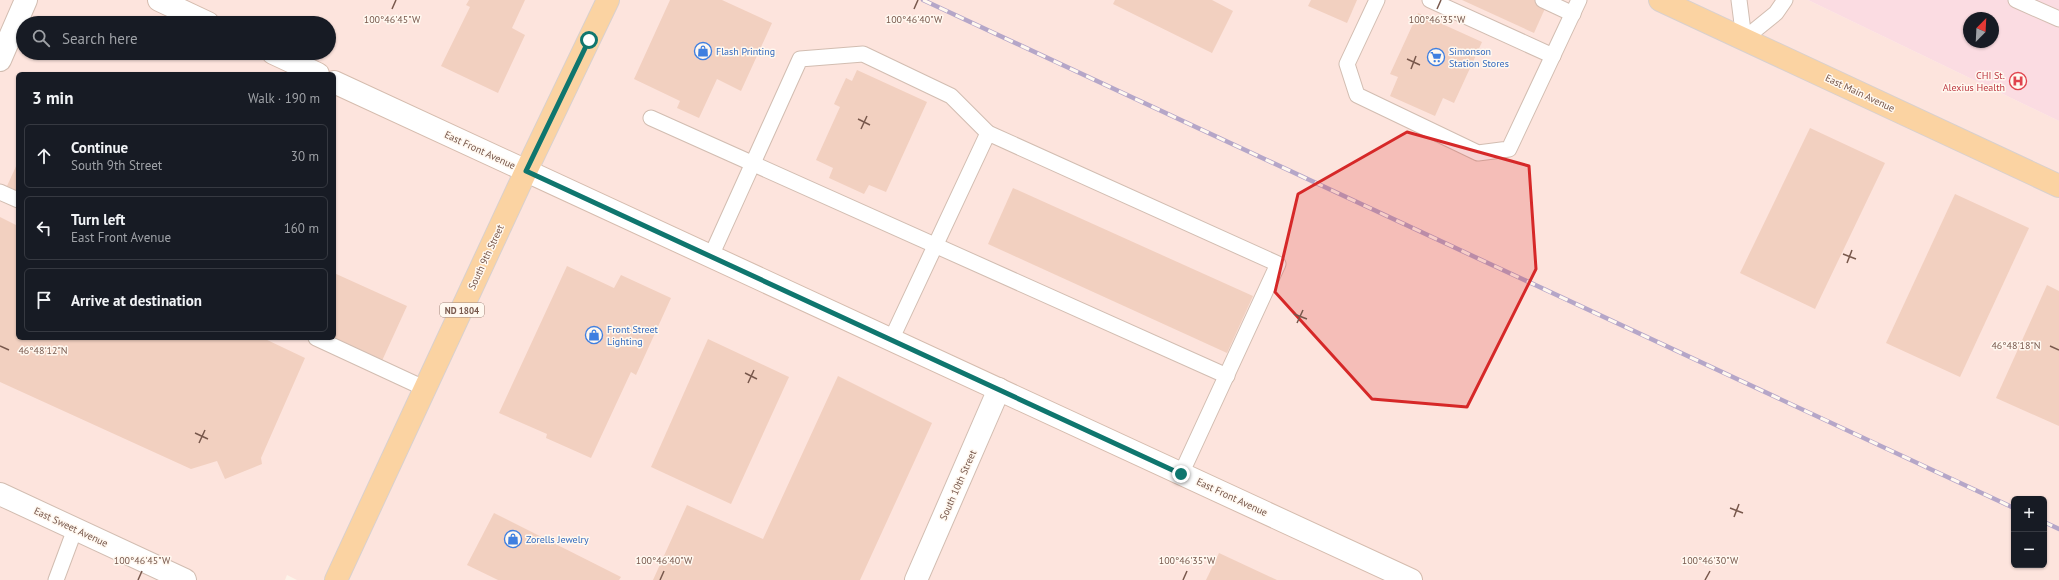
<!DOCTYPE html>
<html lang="en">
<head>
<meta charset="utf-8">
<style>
  :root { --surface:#171b24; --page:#20242c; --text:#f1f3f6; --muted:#9ea1a6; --line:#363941 }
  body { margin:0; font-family:"PT Sans",sans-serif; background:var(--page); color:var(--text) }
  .controls { position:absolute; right:12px; bottom:12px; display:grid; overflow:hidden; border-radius:6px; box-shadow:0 1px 3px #0004 }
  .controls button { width:36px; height:36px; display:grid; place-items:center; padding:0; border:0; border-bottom:1px solid var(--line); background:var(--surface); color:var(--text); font:20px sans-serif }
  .compass { position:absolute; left:1963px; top:12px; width:36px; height:36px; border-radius:50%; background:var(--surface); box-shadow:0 1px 3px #0004; rotate:24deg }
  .stop { position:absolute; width:12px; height:12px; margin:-9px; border:3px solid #0f766e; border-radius:50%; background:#fff }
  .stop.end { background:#0f766e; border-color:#fff; box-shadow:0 1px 4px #0008 }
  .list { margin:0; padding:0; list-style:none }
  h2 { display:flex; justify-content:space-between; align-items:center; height:52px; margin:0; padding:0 16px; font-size:17px }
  h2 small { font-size:13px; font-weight:400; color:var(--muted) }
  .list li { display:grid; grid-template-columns:26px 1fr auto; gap:12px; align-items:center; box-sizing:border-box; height:64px; margin:0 8px 8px; padding:0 8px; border:1px solid var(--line); border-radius:6px }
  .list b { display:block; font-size:15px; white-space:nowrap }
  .list p { margin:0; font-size:13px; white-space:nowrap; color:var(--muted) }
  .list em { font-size:13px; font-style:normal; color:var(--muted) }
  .icon { flex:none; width:22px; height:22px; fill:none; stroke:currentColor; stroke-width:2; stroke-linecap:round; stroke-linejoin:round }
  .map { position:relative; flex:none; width:2059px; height:580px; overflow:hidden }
  .search { position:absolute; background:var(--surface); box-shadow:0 1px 3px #0004; left:16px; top:16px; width:320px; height:44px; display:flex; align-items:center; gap:10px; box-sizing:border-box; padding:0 14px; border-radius:22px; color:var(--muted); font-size:15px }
  .panel { position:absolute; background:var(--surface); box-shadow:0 1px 3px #0004; left:16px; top:72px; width:320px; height:268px; border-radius:6px }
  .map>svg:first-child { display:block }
</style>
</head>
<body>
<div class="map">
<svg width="2059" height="580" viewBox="0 0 2059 580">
  <rect width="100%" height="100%" fill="#fdf3e9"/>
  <path fill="#fde4dd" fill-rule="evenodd" d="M0 0H1808L2059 121V580H297L287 575 285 580H0ZM23 23H329V53H23ZM18 74H334V338H18ZM2014 499H2044V565H2014Z"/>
  <path fill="#fbdce2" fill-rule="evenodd" d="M1808 0H2059V121ZM1969 18H1993V42H1969Z"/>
  <g fill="#f2d0c0">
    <path d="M469 0H525L512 28 525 35 498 93 441 66 470 7 466 5Z"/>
    <path d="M670 0H722L772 23 741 91 717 79 699 118 677 108 680 101 634 79Z"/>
    <path d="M1115 0H1212L1233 11 1212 53 1113 4Z"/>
    <path d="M1311 0H1357L1347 23 1308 6Z"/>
    <path d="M1462 0H1538L1547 4 1534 33Z"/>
    <path d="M1418 13 1482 42 1454 103 1443 98 1435 116 1390 96 1398 77 1390 74Z"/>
    <path d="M857 70 927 102 886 192 869 185 864 194 829 178 833 168 816 160 840 107 834 104 846 78 852 81Z"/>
    <path d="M1810 128 1885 163 1815 309 1740 273Z"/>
    <path d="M18 162V191L7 186Z"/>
    <path d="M1013 188 1253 296 1227 353 988 244Z"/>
    <path d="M1955 194 2029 228 1960 377 1886 343Z"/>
    <path d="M0 217 18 226V338H263L305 358 261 458 262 464 225 479 217 461 191 469 0 382Z"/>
    <path d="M567 266 614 288 621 275 671 298 636 375 631 372 591 458 546 438 547 434 499 413Z"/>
    <path d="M334 273 407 306 381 363 329 338H334Z"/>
    <path d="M2047 285 2059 291V426L1996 398Z"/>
    <path d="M708 339 789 377 731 504 651 467Z"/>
    <path d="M838 376 932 423 860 580H653L687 505 763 539Z"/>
    <path d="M494 513 621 577 619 580H498L467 565Z"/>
    <path d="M1219 553 1277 580H1206Z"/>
  </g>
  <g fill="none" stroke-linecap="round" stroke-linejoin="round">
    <g stroke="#d2bdb1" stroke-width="17">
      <g id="lane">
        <path d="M1377 0 1347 64 1357 95 1478 153 1509 149 1579 0"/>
        <path d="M1430 0 1553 56"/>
        <path d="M1543 0 1573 14"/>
        <path d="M1739 0 1744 39 1776 13 1785 0"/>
        <path d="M2016 0 2059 19"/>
        <path d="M651 118 1227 376"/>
        <path d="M0 192 18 200"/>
        <path d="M711 256 800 59 863 54 951 96 988 133"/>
        <path d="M316 338 426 389"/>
        <path d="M891 340 988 133 1278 264 1181 474"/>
        <path d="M56 580 75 529"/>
      </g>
    </g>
    <g stroke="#d2bdb1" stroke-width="24">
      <g id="street">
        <path d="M0 60 26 0"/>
        <path d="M0 494 185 580"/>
        <path d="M916 580 999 389"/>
      </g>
    </g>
    <g stroke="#d5bcae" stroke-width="24">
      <g id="secondary">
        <path d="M159 0 208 23"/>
        <path d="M273 53 318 74"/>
        <path d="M334 82 1411 580"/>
      </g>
    </g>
    <g stroke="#d9d0cd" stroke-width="24">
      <g id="primary">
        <path d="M1660 0 2059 186"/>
        <path d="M336 580 526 171 608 0"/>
      </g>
    </g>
    <use href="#lane" stroke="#fff" stroke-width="15"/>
    <use href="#street" stroke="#fff" stroke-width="22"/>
    <use href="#secondary" stroke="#fff" stroke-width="22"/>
    <use href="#primary" stroke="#fbd3a2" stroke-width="22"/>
    <g stroke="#b5a6c8" stroke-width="4.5">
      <g id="rail">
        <path d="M923 0 2014 508"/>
        <path d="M2044 522 2059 529"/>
      </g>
    </g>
    <use href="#rail" stroke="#fff8f0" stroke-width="3" stroke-dasharray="9" stroke-linecap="butt"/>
  </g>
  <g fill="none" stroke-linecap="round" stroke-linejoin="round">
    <path stroke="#0f766e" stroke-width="5" d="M589 40 526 171 1181 474"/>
  </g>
  <path fill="#d62828" fill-opacity="0.2" stroke="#d62828" stroke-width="3" stroke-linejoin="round" d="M1407 132 1529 166 1536 269 1467 407 1372 399 1275 292 1298 194Z"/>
  <path fill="none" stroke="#78584c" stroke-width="1.5" d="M392 9 396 0M914 9 918 0M1437 9 1441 0M1407 59 1420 65M1411 69 1416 56M858 119 870 125M861 129 867 116M1843 254 1856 259M1847 263 1852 250M1294 314 1307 319M1297 323 1303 310M0 346 9 350M2050 346 2059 350M745 373 757 379M748 383 754 370M195 433 208 439M199 443 205 430M1730 508 1743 513M1734 517 1739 504M138 580 142 571M660 580 664 571M1183 580 1187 571M1705 580 1710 571"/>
  <defs>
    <g id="shop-ring" transform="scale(0.9)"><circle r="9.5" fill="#fff8f0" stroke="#3f7fe0" stroke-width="1.5"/><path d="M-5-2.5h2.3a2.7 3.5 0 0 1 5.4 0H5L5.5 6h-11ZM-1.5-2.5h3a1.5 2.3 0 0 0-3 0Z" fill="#3f7fe0"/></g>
    <g id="supermarket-ring" transform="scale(0.9)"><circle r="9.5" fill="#fff8f0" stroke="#3f7fe0" stroke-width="1.5"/><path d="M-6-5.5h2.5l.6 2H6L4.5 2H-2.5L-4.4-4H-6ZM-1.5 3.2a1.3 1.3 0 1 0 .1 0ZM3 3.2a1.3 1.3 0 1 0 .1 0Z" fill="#3f7fe0"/></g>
    <g id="hospital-ring" transform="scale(0.9)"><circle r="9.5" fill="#fff8f0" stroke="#e0444e" stroke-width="1.5"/><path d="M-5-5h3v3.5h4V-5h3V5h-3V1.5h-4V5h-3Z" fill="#e0444e"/></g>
  </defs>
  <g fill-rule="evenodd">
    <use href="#shop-ring" x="703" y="51"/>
    <use href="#supermarket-ring" x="1436" y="57"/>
    <use href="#hospital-ring" x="2018" y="81"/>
    <use href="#shop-ring" x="594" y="335"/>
    <use href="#shop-ring" x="513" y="539"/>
  </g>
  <g text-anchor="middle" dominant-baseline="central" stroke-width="3" stroke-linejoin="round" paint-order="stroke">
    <rect fill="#fff8f0" stroke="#a0887d" stroke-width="1" x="440" y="303" width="44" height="14" rx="3"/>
    <g font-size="9" font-weight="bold" fill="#78584c">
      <text x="462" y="310">ND 1804</text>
    </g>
    <g font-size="10" fill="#366cbe" stroke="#fff8f0" text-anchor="start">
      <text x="716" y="51">Flash Printing</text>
      <text x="1449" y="51">Simonson<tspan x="1449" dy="12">Station Stores</tspan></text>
      <text x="607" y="329">Front Street<tspan x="607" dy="12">Lighting</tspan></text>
      <text x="526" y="539">Zorells Jewelry</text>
    </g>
    <g font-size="10" fill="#be3a42" stroke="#fff8f0" text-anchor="end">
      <text x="2005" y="75">CHI St.<tspan x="2005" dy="12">Alexius Health</tspan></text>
    </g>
    <g font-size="10" fill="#78584c" stroke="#fff8f0">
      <text transform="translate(1860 93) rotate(25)">East Main Avenue</text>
      <text transform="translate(480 150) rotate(25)">East Front Avenue</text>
      <text transform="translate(486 257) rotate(-65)">South 9th Street</text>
      <text transform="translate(958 485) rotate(-66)">South 10th Street</text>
      <text transform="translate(1232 497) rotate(25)">East Front Avenue</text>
      <text transform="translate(71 527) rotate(25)">East Sweet Avenue</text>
    </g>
  </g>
  <g font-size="10" text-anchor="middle" fill="#78584c" stroke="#fff8f0" stroke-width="3" stroke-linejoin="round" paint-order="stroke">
    <text x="392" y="23">100°46'45"W</text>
    <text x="914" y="23">100°46'40"W</text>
    <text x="1437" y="23">100°46'35"W</text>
    <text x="2016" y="349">46°48'18"N</text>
    <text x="43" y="354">46°48'12"N</text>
    <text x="142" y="564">100°46'45"W</text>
    <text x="664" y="564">100°46'40"W</text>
    <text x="1187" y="564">100°46'35"W</text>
    <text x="1710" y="564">100°46'30"W</text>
  </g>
</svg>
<div class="controls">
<button>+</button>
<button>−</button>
</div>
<svg class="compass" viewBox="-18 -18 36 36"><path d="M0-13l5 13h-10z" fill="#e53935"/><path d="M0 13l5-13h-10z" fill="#9ea1a6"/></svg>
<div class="stop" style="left:589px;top:40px"></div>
<div class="stop end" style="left:1181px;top:474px"></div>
<div class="search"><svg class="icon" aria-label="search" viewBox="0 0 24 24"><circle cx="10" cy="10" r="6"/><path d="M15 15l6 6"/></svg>Search here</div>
<section class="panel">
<h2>3 min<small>Walk · 190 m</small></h2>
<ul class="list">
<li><svg class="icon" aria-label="ahead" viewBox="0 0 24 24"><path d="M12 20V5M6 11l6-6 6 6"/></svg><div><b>Continue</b><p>South 9th Street</p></div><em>30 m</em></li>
<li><svg class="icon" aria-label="left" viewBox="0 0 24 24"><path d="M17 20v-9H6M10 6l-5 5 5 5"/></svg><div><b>Turn left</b><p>East Front Avenue</p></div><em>160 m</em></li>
<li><svg class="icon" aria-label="arrive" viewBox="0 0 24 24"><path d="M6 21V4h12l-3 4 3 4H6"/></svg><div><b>Arrive at destination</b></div></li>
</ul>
</section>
</div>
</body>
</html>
